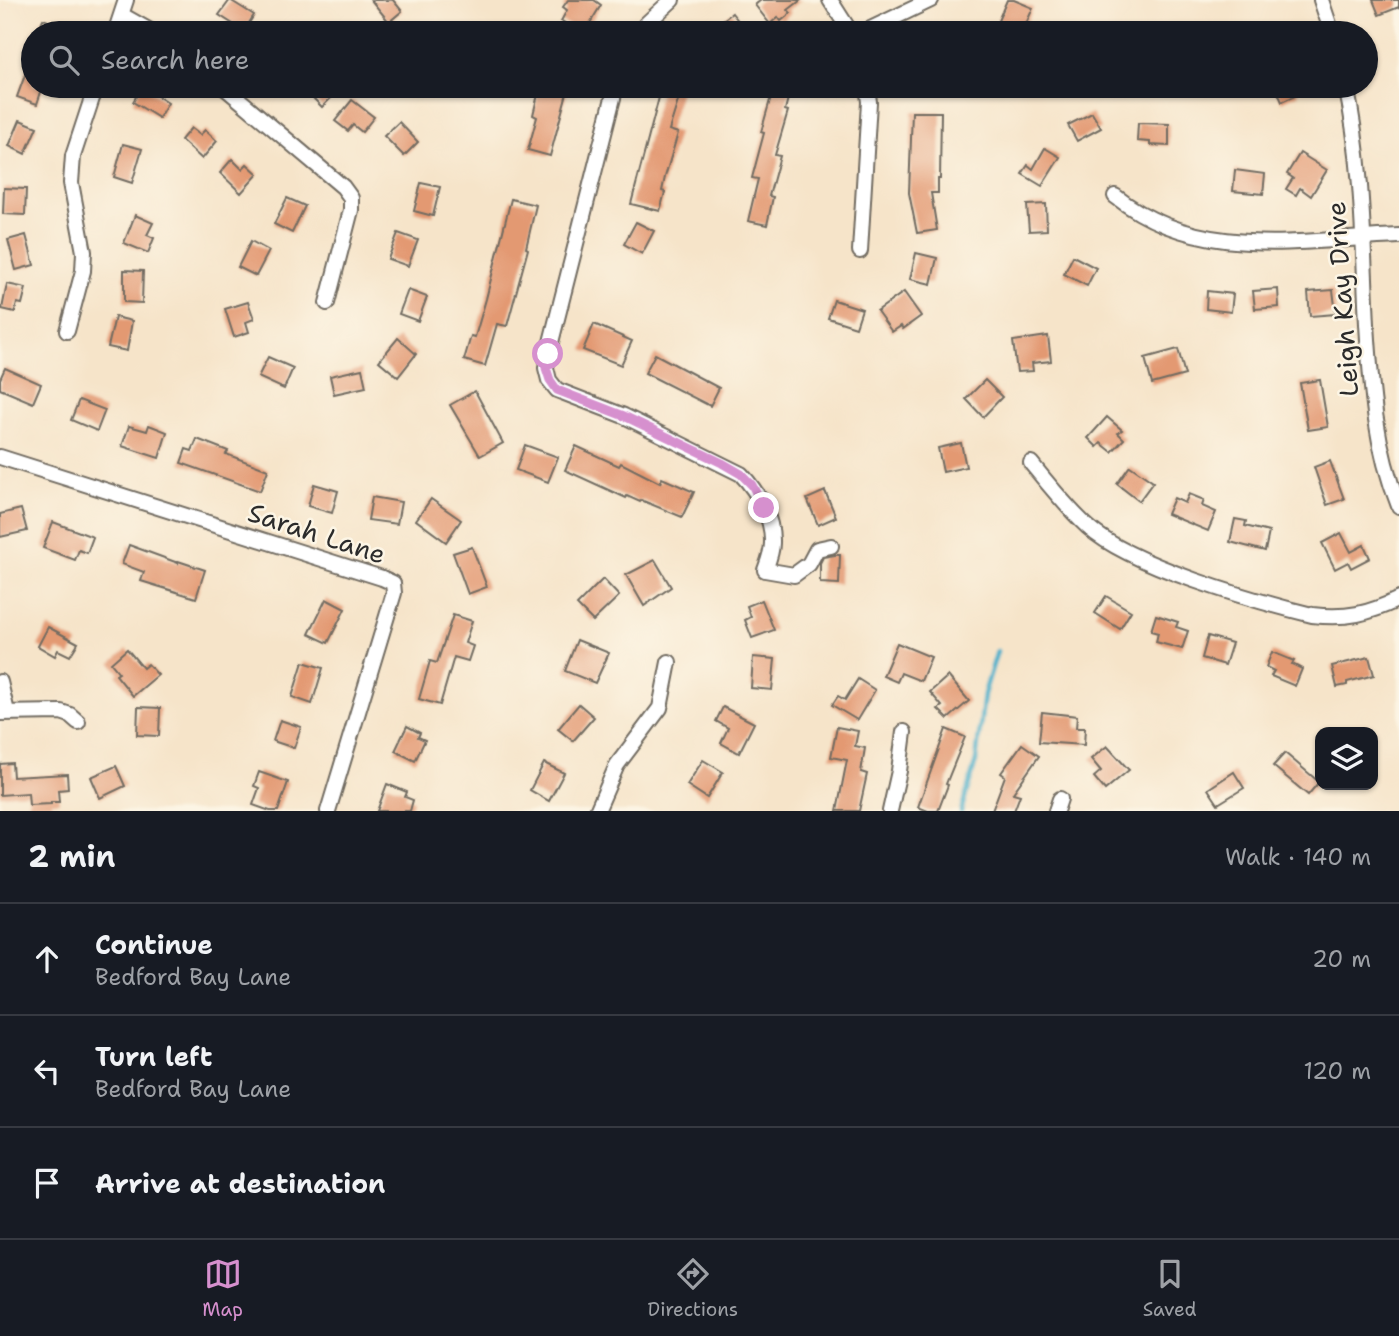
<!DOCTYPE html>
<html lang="en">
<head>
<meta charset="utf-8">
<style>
  :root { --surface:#171b24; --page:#20242c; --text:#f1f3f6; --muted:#9ea1a6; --line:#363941; --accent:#d690ce }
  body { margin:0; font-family:"Shantell Sans",sans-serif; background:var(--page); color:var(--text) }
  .controls { position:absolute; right:21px; bottom:21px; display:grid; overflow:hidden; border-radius:14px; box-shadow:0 2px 5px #0004 }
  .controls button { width:63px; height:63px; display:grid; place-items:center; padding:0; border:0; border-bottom:2px solid var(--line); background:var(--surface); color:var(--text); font:35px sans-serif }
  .stop { position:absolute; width:21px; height:21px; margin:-16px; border:5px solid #d690ce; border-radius:50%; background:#fff }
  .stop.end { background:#d690ce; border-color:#fff; box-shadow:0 2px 7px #0008 }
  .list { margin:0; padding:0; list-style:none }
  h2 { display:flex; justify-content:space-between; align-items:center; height:91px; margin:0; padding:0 28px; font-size:30px }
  h2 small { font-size:23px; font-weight:400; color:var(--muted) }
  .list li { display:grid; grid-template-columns:46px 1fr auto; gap:21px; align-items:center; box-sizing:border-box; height:112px; padding:0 28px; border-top:2px solid var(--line) }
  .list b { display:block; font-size:26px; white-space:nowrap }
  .list p { margin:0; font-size:23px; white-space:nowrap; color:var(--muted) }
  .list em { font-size:23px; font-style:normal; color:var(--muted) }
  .icon { flex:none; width:38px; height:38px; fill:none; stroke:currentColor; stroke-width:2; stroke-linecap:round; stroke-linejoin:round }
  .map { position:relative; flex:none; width:1399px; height:811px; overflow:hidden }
  .search { position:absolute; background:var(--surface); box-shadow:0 2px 5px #0004; left:21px; right:21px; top:21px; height:77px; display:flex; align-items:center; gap:18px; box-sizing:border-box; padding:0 24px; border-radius:38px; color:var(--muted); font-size:26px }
  .sheet { height:427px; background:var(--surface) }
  nav { display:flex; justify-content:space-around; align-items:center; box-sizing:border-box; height:98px; border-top:2px solid var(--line); background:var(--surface); font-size:19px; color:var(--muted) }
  nav a { display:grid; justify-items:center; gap:4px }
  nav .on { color:var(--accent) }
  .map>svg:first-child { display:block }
</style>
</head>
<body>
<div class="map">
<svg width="1399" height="811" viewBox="0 0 1399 811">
  <rect width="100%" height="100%" fill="#fcf5e5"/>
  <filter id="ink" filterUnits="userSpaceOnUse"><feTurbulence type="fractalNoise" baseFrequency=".0143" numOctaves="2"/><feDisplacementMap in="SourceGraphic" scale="14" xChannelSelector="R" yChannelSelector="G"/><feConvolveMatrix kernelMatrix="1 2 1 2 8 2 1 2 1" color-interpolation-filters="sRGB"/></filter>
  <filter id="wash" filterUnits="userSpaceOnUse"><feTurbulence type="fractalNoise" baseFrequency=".00686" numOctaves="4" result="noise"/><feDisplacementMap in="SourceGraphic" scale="28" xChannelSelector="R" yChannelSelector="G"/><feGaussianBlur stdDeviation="1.57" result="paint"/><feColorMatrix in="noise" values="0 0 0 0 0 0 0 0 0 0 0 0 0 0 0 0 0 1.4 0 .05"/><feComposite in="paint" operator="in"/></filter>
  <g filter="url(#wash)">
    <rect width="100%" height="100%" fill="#f6e4c9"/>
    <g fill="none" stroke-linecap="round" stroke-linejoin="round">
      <path stroke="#4cb0cb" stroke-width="4.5" d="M961 811 976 761 984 694 997 651"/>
    </g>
    <g id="blocks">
      <g fill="#e39972">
        <path d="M230 0 254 15 244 31 219 15Z"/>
        <path d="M371 0H393L402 11 389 22Z"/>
        <path d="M568 0H594L601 5 584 33 561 21 567 10 563 7Z"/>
        <path d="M761 0H801L788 10 791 13 781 21 778 17 770 24 755 5Z"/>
        <path d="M1007 0H1014L1033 8 1022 33H1003L994 30Z"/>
        <path d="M1373 0H1399V7L1379 15Z"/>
        <path d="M732 13 744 28 738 33H707Z"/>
        <path d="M43 19 78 33H37Z"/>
        <path d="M32 56 33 86H43L37 104 17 97Z"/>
        <path d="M142 86 168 103 159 118 133 102Z"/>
        <path d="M316 86H330L336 93 322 107 308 93Z"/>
        <path d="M540 86H556L568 89 550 156 528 150 537 117 533 115Z"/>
        <path d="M662 86 682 88 669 130 678 133 665 177 662 191 665 192 660 211 631 204Z"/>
        <path d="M774 86H791L785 110 788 111 775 155 780 156 769 196 773 197 767 225 748 221 758 179 752 178 764 133 761 132Z"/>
        <path d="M1275 86H1295L1299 94 1282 102Z"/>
        <path d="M352 100 374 117 362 132 353 125 348 131 335 121Z"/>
        <path d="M912 112H941L940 179H938V193H931L937 230 917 233 909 193Z"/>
        <path d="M1092 113 1101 128 1077 141 1068 125Z"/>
        <path d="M20 120 37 127 25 154 9 146Z"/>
        <path d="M399 122 418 142 404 156 384 136Z"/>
        <path d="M1138 123 1169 124V146L1150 145V142L1137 141Z"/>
        <path d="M191 128 200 135 205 130 217 141 202 159 181 140Z"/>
        <path d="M123 144 142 149 132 183 114 177Z"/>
        <path d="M1045 148 1060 157 1042 186 1022 174 1028 165 1033 169Z"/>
        <path d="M1300 153 1327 170 1311 196 1300 188 1296 195 1286 189 1293 178 1287 174Z"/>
        <path d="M232 159 242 169 247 164 258 174 241 193 220 173Z"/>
        <path d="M1235 170 1265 174 1263 194 1233 191Z"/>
        <path d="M421 183 440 187 433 216 414 211Z"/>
        <path d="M4 188 26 189 25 215 3 214Z"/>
        <path d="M287 198 305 206 292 233 274 224Z"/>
        <path d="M511 199 536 205 526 248 528 249 507 326 497 324 485 366 464 360 471 336 475 337 486 299Z"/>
        <path d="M1046 204 1047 230 1029 231 1027 205Z"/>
        <path d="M135 215 153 223 147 235 154 238 148 253 124 243Z"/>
        <path d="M636 222 654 231 642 254 624 244Z"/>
        <path d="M398 233 418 240 408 266 388 259Z"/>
        <path d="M26 235 34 265 16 270 8 240Z"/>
        <path d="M251 241 269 251 256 276 238 267Z"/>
        <path d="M916 253 937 258 931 284 910 279Z"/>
        <path d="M1073 256 1096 268 1087 286 1064 274Z"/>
        <path d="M124 270 143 271 142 303 124 302Z"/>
        <path d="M7 284 26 288 22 304 17 303 15 312 2 309Z"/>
        <path d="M1278 289 1279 307 1255 309 1253 291Z"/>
        <path d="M408 290 427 297 418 321 399 314Z"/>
        <path d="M1333 290 1336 314 1310 316 1308 292Z"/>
        <path d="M1207 291 1233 294 1231 312 1206 309Z"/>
        <path d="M904 292 921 316 903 329 901 326 892 332 877 311Z"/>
        <path d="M834 300 862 309 856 327 828 318Z"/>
        <path d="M248 302 254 319 246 322 249 332 234 337 225 309Z"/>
        <path d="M115 317 132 321 127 351 108 347Z"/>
        <path d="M594 324 632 341 621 365 583 350Z"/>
        <path d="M1048 336 1051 361 1032 363 1033 371 1017 372 1013 341Z"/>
        <path d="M398 338 416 354 398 377 379 361Z"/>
        <path d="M1178 349 1185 375 1152 384 1145 358Z"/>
        <path d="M655 354 719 388 710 406 645 373Z"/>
        <path d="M268 357 293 368 284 389 258 377Z"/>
        <path d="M5 368 41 384 33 403 0 389V379Z"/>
        <path d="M362 369 366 387 334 394 330 376Z"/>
        <path d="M985 380 1002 397 983 417 966 399Z"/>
        <path d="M1320 380 1328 427 1308 430 1300 383Z"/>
        <path d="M475 391 503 443 480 456 450 405Z"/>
        <path d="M79 400 105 410 97 431 71 420Z"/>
        <path d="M1107 417 1122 430 1118 433 1124 439 1112 452 1101 443 1097 447 1088 438Z"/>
        <path d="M149 425 167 432 159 458 122 446 129 426 147 431Z"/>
        <path d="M197 439 228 451 226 454 268 470 260 491 181 463 186 449 192 451Z"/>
        <path d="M961 443 966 467 943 472 938 448Z"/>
        <path d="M525 445 558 457 548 482 516 470Z"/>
        <path d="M576 446 619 466 621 463 660 483 662 478 694 492 682 517 641 500 640 502 627 496 626 498 565 470Z"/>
        <path d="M1330 461 1344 499 1327 505 1314 467Z"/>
        <path d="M1130 466 1153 482 1139 501 1117 484Z"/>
        <path d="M314 484 338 491 332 513 308 506Z"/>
        <path d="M825 491 836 517 818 525 807 499Z"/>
        <path d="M1189 494 1204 500 1202 506 1216 512 1208 531 1167 514 1174 498 1185 503Z"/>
        <path d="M372 497 401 502 397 524 368 520Z"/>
        <path d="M431 499 461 520 446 542 416 520Z"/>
        <path d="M21 509 27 531 0 537V514Z"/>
        <path d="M1235 519 1246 521 1245 526 1269 532 1265 551 1230 542Z"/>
        <path d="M53 522 93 537 87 553 79 550 75 560 43 548Z"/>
        <path d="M1341 533 1351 552 1364 545 1370 558 1351 568 1348 562 1335 569 1322 543Z"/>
        <path d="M129 545 178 563V561L205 570 196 598 141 581 144 572 122 564Z"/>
        <path d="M472 547 487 587 468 594 453 553Z"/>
        <path d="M835 555H840L839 584 820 583V563L823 557Z"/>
        <path d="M655 560 671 587 644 606 626 575Z"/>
        <path d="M603 579 619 596 593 621 577 605Z"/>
        <path d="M1106 596 1131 611 1120 629 1095 613Z"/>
        <path d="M326 599 345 609 328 643 309 634Z"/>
        <path d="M762 600 774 630 752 638 745 620 751 617 747 606Z"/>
        <path d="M453 615 472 621 465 643 473 646 468 661 454 657 440 705 419 699 430 661 437 663Z"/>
        <path d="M1156 615 1178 622 1176 627 1188 631 1182 649 1156 642 1158 633 1151 631Z"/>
        <path d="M48 627 78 643 70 656 58 650 55 656 38 646Z"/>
        <path d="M1208 636 1232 643 1225 665 1202 658Z"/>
        <path d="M577 640 609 653 595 683 565 671Z"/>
        <path d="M897 643 931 657 921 681 901 673 897 682 883 676Z"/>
        <path d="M127 649 143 668 148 664 158 675 133 696 116 675 119 673 111 663Z"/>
        <path d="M1272 652 1294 661 1292 664 1302 669 1295 686 1271 676 1274 671 1266 667Z"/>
        <path d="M753 657 775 659 772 690 751 688Z"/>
        <path d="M1369 657 1374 675 1347 682V685L1337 687 1332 666Z"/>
        <path d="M303 662 323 668 312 704 292 697Z"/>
        <path d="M948 676 969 701 948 719 938 709 942 706 930 692Z"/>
        <path d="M858 679 875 690 857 720 832 705 838 696 845 700Z"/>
        <path d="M579 704 594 717 573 741 558 729Z"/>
        <path d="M138 707 160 708 159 736 137 735Z"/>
        <path d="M723 707 754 723 739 753 721 743 728 728 716 721Z"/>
        <path d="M1042 712 1077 716 1076 728H1085L1084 745 1039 742Z"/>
        <path d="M280 720 301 727 294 748 273 741Z"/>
        <path d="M407 726 420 733 418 737 425 740 415 761 395 751Z"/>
        <path d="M837 727 858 731 855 746 865 748 861 772 867 774 859 811H837L847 760 831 757Z"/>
        <path d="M946 729 965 737 946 784 948 785 938 811H928L918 807Z"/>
        <path d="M1022 744 1039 756 1013 793 1020 795 1014 811H992L1005 776 1001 773Z"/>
        <path d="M1107 746 1129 770 1105 790 1094 777 1101 771 1091 759Z"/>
        <path d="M1285 753 1319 782 1308 795 1273 766Z"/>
        <path d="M703 760 723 772 707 798 687 785Z"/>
        <path d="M12 763 13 777 67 774 68 789 58 790 59 802H51V804L29 805 28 793 0 795V764Z"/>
        <path d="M544 763 564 773 549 801 530 790Z"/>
        <path d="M116 766 125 786 100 798 91 777Z"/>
        <path d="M259 772 288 782 278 811H270L253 805 259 788 254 786Z"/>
        <path d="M1234 772 1244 788 1218 804 1208 789Z"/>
        <path d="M387 784 407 792 405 797 413 800 410 811H377Z"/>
      </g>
    </g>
  </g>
  <g filter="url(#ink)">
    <use href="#blocks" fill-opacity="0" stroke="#726c62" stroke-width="2"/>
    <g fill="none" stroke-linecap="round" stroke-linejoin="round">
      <g stroke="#726c62" stroke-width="18">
        <g id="minor">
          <path d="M830 0 851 33"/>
          <path d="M1321 0 1332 33"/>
          <path d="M122 15 154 33"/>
          <path d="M115 33 126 0"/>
          <path d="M640 33 646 24 672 0"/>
          <path d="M862 33 931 0"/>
          <path d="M223 86 343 187 351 198V210L327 303"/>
          <path d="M616 86 548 354 546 368 549 380 557 390 624 416 741 474C758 492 773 518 772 543 772 552 768 562 765 570L794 575 809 564 817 549 831 546"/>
          <path d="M1346 86C1363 164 1363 245 1367 324 1371 387 1375 447 1399 506"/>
          <path d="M1115 196C1198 262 1301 240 1399 236"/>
          <path d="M860 251 869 102 867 86"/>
          <path d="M67 331 83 271 84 252 71 183 73 156 96 86"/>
          <path d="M0 457 382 578 393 583 394 593 328 811"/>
          <path d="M1031 463C1049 485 1067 508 1088 527 1131 566 1255 601 1312 615 1347 619 1368 614 1399 599"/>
          <path d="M0 682 7 712"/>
          <path d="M0 713 61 712 70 715 78 722"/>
          <path d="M597 811 617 765 660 708 669 662"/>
          <path d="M890 811 899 771 904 732"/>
          <path d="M1056 811 1060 799"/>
        </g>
      </g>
      <use href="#minor" stroke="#fff" stroke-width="14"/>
    </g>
  </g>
  <g fill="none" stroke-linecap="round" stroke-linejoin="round" filter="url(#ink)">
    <path stroke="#d690ce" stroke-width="9" d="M548 354 546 368 550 380 557 390 624 416 722 463 741 474 752 485 764 508"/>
  </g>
  <g text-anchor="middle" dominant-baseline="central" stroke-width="5" stroke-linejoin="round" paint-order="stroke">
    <g font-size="26" fill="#2b2b2b" stroke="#fcf5e5">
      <text transform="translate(1342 299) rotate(-94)">Leigh Kay Drive</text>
      <text transform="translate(317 533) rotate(18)">Sarah Lane</text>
    </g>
  </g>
</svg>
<div class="controls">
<button><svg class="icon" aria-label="layers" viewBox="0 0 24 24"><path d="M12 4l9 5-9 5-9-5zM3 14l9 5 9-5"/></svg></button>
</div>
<div class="stop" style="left:548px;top:354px"></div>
<div class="stop end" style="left:764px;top:508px"></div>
<div class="search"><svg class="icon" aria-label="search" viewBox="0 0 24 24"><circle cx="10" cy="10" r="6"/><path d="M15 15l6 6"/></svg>Search here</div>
</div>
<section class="sheet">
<h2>2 min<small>Walk · 140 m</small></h2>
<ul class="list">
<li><svg class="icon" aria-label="ahead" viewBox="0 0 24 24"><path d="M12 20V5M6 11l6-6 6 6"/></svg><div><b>Continue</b><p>Bedford Bay Lane</p></div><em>20 m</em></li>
<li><svg class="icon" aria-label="left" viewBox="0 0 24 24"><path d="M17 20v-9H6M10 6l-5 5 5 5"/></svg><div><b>Turn left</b><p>Bedford Bay Lane</p></div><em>120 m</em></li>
<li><svg class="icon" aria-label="arrive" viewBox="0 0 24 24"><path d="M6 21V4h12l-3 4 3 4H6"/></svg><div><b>Arrive at destination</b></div></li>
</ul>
</section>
<nav>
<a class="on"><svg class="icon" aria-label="map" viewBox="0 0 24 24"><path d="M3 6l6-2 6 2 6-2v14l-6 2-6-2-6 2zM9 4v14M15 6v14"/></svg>Map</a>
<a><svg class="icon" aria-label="directions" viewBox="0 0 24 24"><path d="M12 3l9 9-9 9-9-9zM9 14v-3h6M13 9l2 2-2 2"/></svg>Directions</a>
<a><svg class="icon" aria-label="saved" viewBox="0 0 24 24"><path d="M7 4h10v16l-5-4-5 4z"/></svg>Saved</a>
</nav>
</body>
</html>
